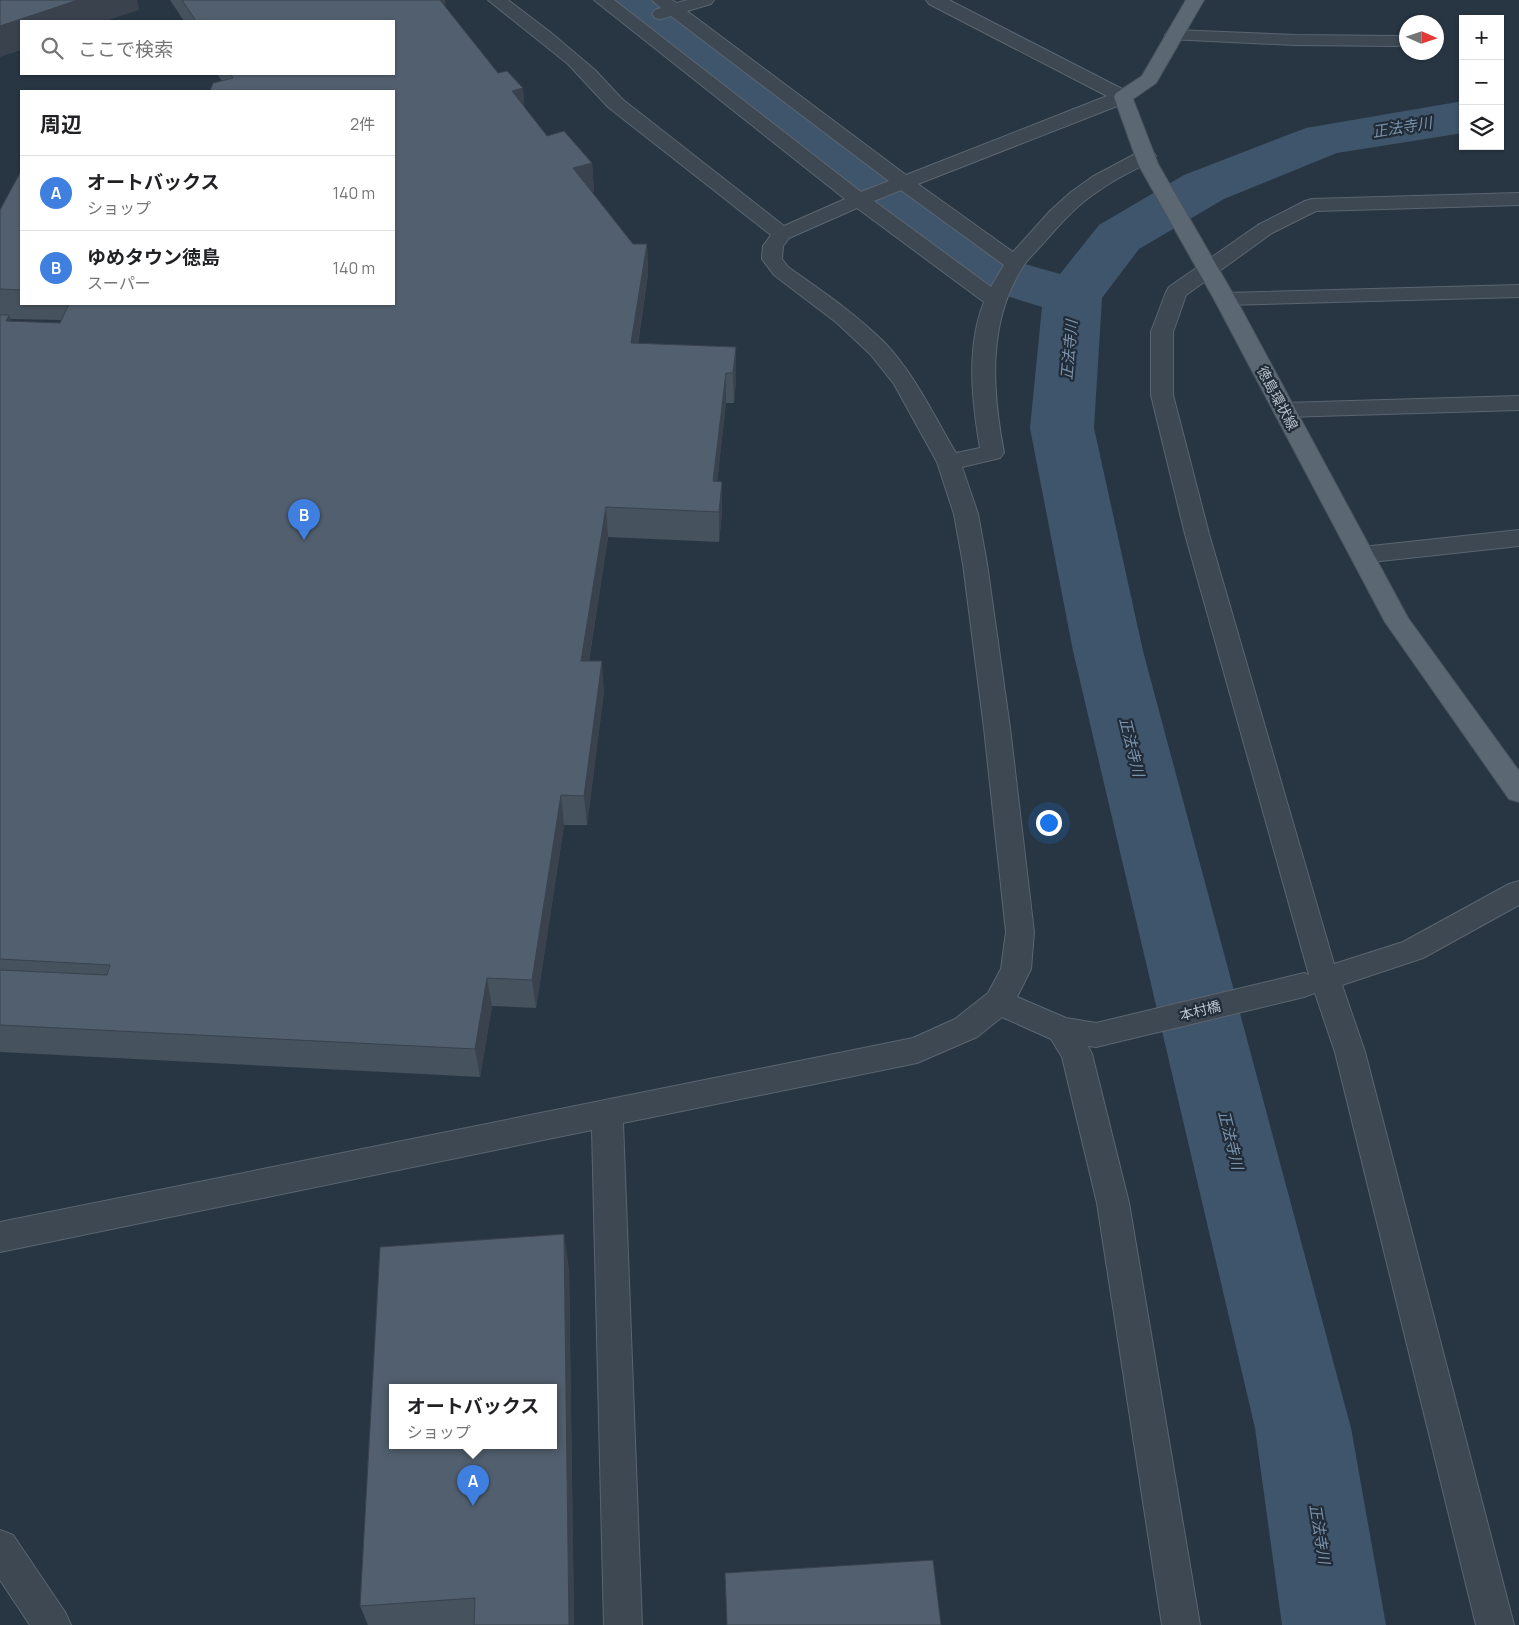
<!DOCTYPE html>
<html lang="ja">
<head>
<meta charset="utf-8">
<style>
  :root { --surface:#fff; --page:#f2f2f2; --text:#202124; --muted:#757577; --line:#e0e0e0; --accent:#ea580c }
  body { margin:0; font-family:Manrope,"Noto Sans JP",sans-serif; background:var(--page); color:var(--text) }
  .controls { position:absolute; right:15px; top:15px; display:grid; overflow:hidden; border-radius:0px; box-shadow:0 1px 4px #0004 }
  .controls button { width:45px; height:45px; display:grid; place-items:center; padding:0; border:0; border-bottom:1px solid var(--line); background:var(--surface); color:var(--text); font:25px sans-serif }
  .compass { position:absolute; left:1399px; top:15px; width:45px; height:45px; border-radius:50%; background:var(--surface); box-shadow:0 1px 4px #0004; rotate:93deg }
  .you { position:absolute; left:1048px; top:822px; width:18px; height:18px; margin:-12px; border:4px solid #fff; border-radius:50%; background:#1a73e8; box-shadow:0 0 0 8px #1a73e833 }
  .badge { display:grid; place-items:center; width:32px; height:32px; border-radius:50%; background:var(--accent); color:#fff; font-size:16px; font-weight:700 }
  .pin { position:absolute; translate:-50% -41px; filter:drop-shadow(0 1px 2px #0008) }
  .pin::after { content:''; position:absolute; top:26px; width:18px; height:15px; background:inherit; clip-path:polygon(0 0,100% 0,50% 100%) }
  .popup { position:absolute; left:389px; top:1384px; width:168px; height:65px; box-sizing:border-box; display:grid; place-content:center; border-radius:0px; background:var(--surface); filter:drop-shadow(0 1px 4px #0005); font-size:16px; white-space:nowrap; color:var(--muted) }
  .popup b { font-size:19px; color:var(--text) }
  .popup::after { content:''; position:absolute; left:50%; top:100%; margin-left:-10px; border:10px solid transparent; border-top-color:var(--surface) }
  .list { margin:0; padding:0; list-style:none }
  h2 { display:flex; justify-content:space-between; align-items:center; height:65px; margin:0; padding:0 20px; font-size:21px }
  h2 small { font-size:16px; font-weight:400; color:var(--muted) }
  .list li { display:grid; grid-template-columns:32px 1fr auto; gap:15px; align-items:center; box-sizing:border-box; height:75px; padding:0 20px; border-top:1px solid var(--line) }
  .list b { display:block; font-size:19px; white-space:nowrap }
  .list p { margin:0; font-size:16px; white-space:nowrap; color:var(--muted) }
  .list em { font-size:16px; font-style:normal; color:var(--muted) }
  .icon { flex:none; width:28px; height:28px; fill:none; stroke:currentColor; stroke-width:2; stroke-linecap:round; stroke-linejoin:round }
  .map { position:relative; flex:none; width:1519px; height:1625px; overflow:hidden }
  .search { position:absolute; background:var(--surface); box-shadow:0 1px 4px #0004; left:20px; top:20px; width:375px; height:55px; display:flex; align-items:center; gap:12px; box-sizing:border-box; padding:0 18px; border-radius:0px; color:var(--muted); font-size:19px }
  .panel { position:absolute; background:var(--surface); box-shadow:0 1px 4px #0004; left:20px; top:90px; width:375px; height:215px; border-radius:0px }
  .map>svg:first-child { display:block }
</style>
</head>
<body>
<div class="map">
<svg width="1519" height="1625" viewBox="0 0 1519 1625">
  <rect width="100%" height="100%" fill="#283643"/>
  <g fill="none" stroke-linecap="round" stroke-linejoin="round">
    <path fill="#3f556c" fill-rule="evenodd" d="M610 0H666L1004 258 1060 274 1099 225 1184 175 1306 128 1463 101V133L1337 153 1224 199 1139 249 1102 298 1094 428 1143 651 1351 1428 1386 1625H1282L1255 1428 1073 651 1030 428 1042 307 962 282 618 10Z"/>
    <g stroke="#5b6570" stroke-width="2">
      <g id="minor">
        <path d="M488 0H508L550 32 595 70 622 99 784 226 845 199 594 0H614L861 192 889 181 671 16 661 19 655 18 652 14 655 10 661 8 652 0H672L677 3 687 0H714L711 4 687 11 906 175 1107 96 929 4 926 0H949L1130 93 1132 97 1130 101 918 184 1013 252 1050 211 1071 192 1092 177 1139 152 1146 150 1153 152 1156 156 1153 160C1135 170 1116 178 1100 190 1079 203 1063 221 1047 239 1040 248 1031 255 1024 265 987 321 992 389 1004 453L1000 458 962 467 978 514 987 564 1010 728 1034 932 1031 969 1017 997 1066 1018 1096 1023 1304 973 1309 975 1185 534 1151 395V332L1166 292 1169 287 1258 225 1305 201 1312 199 1519 193V205L1316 211 1272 233 1186 295 1173 332V395L1209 534 1334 964 1403 942 1509 884 1519 881V905L1423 958 1342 985 1365 1052 1514 1625H1476L1335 1052 1315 993 1304 997 1096 1047 1088 1046 1092 1054 1129 1203 1200 1625H1162L1097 1203 1062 1057 1051 1039 1002 1017 977 1037 917 1063 623 1123 642 1625H604L592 1130 0 1252V1222L913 1038 955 1019 988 993 1001 969 1006 932 984 728 963 564 954 514 937 462 894 384 870 354 837 323 774 275 762 259 763 246 771 235 608 107 568 64ZM901 190 1004 265 991 287 874 201ZM857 208 984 302C966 347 972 401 980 448L956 453C934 416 915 375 885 343 856 314 822 291 788 267L782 259 783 246 789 238Z"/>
        <path d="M1174 30 1295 35 1397 36 1403 37 1406 41 1403 45 1397 46 1295 45 1168 39 1165 35 1168 31Z"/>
        <path d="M1519 285V297L1225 305 1217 304 1214 299 1217 294 1225 293Z"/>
        <path d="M1519 396V410L1284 417 1276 415 1273 410 1276 405 1284 403Z"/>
        <path d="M1519 530V546L1362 563 1353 561 1350 555 1353 549 1362 547Z"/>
        <path d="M0 1530 13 1535 65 1612 71 1625H30L0 1580Z"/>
      </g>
    </g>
    <g stroke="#49535f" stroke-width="2">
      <path id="major" d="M1186 0H1204L1156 83 1133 99 1158 164 1236 299 1408 618 1519 771V802L1509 799 1385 622 1214 299 1138 164 1114 97 1116 93 1142 76Z"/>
    </g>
    <use href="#minor" fill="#3d4853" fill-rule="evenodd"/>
    <use href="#major" fill="#5b6773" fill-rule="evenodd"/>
  </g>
  <g fill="#47525f" fill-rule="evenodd">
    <path d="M170 0H445V7L498 73 523 88 524 107 547 136 592 163 594 192H592L633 244H647L648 274 638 344 736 347V377L734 403H726L717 481 722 482V512L719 542 608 537 589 661 604 691 587 825H564L536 1008 492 1006 480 1077 0 1052V210L21 171V304H394L222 81 217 74H394V21H184ZM10 319 61 320 60 323 11 321Z"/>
    <path d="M569 1268 574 1625H368L360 1606Z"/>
  </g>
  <g fill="#39424d">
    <path d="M78 0H137L139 10 105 21H21V50L0 57V26Z"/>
    <path d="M436 0H445L447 20Z"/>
    <path d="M523 88 525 117 512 91Z"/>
    <path d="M592 163 594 192 575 197 573 168Z"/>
    <path d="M647 244 648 274 633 373 631 343Z"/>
    <path d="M9 315 19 345 6 321Z"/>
    <path d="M736 347V377L734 403 733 373Z"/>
    <path d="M726 373V403L714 511 713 481Z"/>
    <path d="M722 482V512L719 542V512Z"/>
    <path d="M606 507 608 537 584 691 581 661Z"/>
    <path d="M602 661 604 691 587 825 584 796Z"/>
    <path d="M561 795 564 825 536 1008 532 980Z"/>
    <path d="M487 978 492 1006 480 1077 475 1049Z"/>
    <path d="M564 1234 569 1268 574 1625H569Z"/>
  </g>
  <g fill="#525f6e" stroke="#39424d" fill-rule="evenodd">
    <path d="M0 0H78L0 26Z"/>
    <path d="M182 0H440L498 73 507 71 523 88 512 91 547 136 564 131 592 163 573 168 633 244H647L631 343 736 347 733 373H726L713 481 722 482 719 512 606 507 581 661H602L584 796 561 795 532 980 487 978 475 1049 0 1025V970L107 975 110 965 0 959V315H9L6 321 60 323 69 304H394V91H210L213 83 233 78 230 74H394V21H196Z"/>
    <path d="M21 171V290L0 289V210Z"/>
    <path d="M564 1234 569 1625H474L475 1598 360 1606 380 1247ZM393 1387H553V1445H393Z"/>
    <path d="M933 1560 941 1625H727L725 1573Z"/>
  </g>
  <g text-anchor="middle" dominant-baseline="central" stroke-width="4.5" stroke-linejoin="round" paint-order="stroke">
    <g font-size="14" fill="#bac3cc" stroke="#212c38">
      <text transform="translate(1278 398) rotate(62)">徳島環状線</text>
      <text transform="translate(1200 1010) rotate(-14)">本村橋</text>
    </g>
    <g font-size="15" font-style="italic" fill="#7c95ae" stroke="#212c38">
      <text transform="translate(1402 127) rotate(-9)">正法寺川</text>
      <text transform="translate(1069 350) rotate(-85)">正法寺川</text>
      <text transform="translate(1132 747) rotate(76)">正法寺川</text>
      <text transform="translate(1231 1140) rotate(76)">正法寺川</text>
      <text transform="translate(1320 1534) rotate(81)">正法寺川</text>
    </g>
  </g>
</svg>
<div class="controls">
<button>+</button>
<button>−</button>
<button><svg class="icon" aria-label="layers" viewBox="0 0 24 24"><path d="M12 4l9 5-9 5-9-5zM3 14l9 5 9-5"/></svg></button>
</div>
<svg class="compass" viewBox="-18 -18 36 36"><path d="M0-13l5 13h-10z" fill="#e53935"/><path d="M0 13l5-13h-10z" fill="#757577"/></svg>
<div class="you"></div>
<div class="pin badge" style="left:473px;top:1506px;background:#3f7fe0">A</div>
<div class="popup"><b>オートバックス</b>ショップ</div>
<div class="pin badge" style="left:304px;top:540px;background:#3f7fe0">B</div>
<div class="search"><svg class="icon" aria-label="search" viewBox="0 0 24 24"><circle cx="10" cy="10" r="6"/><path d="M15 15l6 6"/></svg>ここで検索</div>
<section class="panel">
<h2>周辺<small>2件</small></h2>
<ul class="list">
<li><span class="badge" style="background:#3f7fe0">A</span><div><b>オートバックス</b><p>ショップ</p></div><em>140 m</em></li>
<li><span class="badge" style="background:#3f7fe0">B</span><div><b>ゆめタウン徳島</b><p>スーパー</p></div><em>140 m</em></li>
</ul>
</section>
</div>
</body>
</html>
